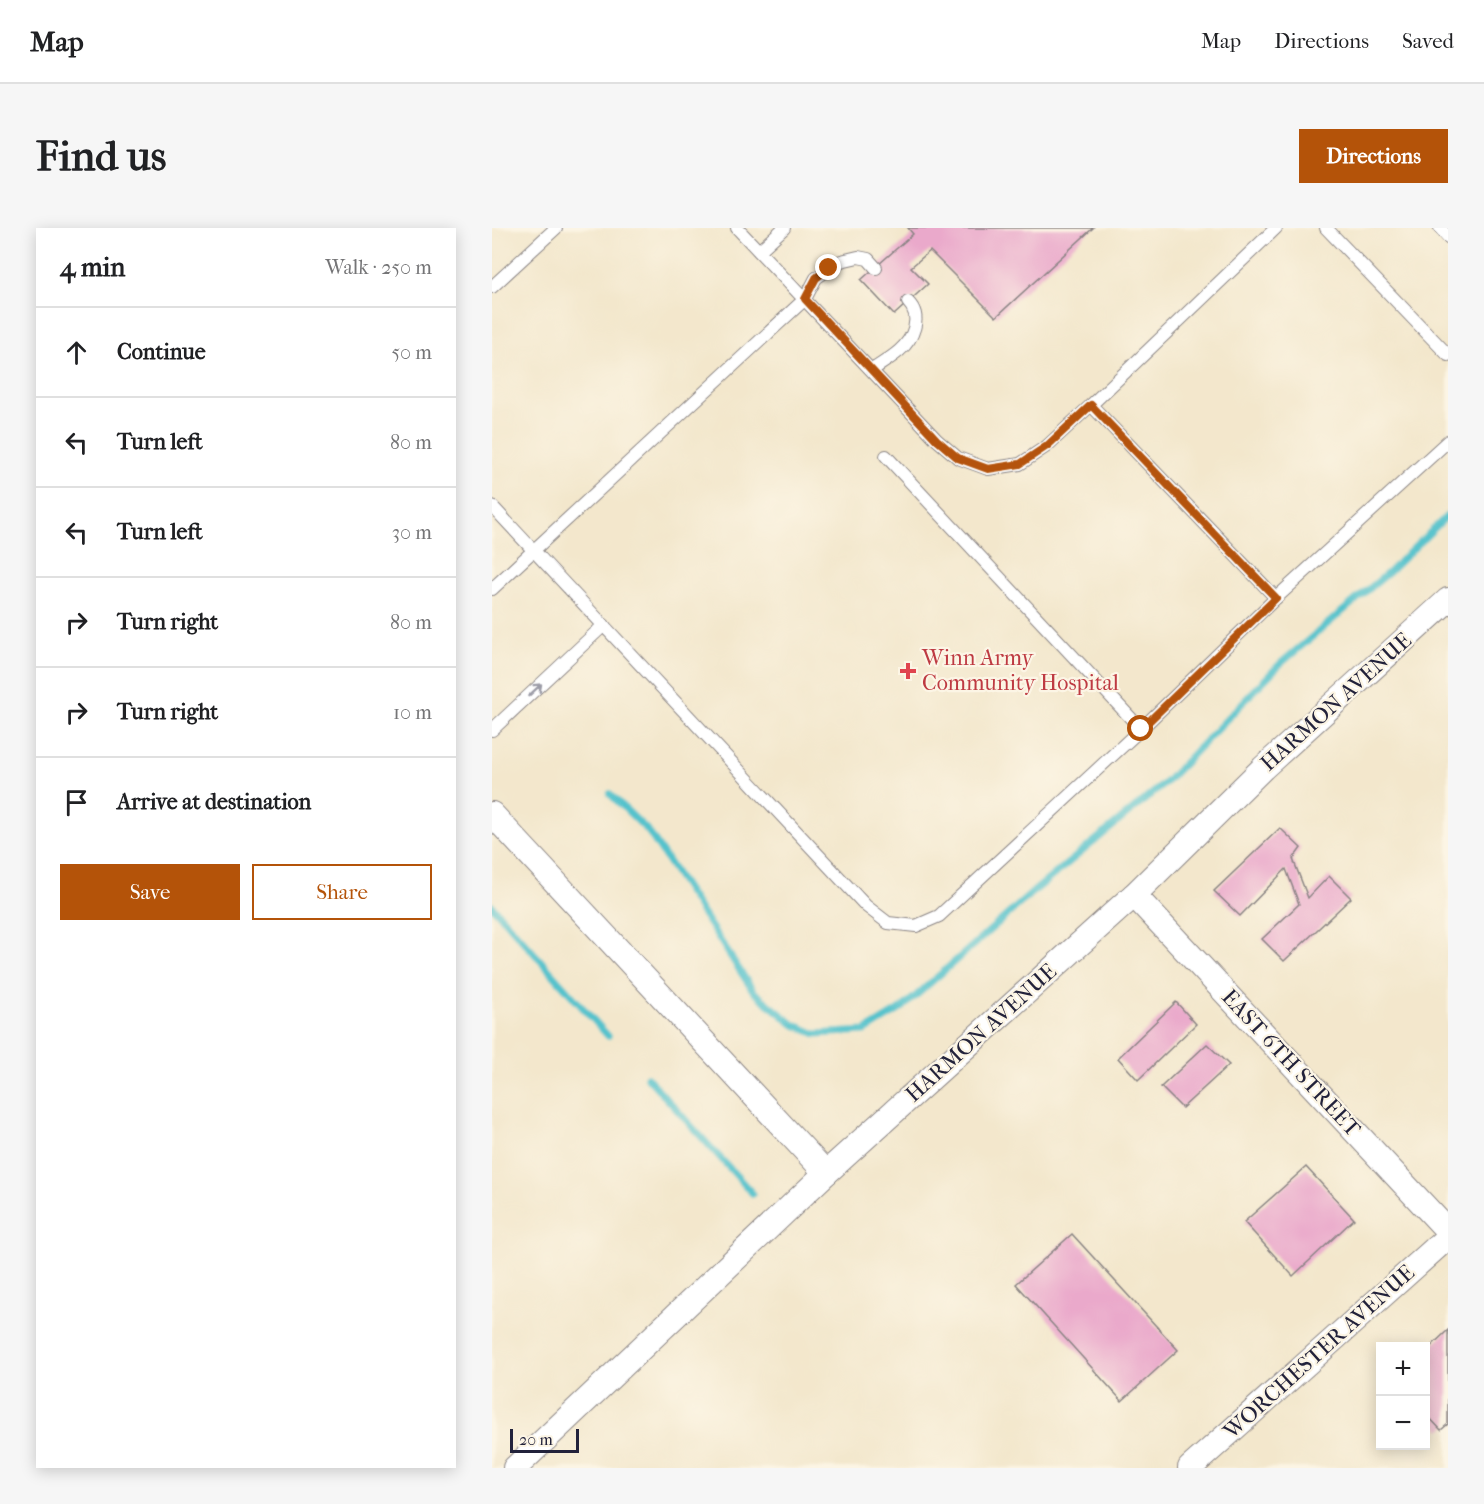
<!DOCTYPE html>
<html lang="en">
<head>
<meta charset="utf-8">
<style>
  :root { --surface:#fff; --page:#f6f6f6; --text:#202124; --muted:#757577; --line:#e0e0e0; --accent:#b45309 }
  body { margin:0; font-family:"IM FELL French Canon",serif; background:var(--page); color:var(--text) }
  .controls { position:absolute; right:18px; bottom:18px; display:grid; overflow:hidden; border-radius:0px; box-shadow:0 3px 15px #0003 }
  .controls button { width:54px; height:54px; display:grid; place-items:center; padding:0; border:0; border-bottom:2px solid var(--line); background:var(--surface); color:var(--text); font:30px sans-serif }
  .scale { position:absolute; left:18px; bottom:15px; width:69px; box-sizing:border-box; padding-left:6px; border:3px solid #22223b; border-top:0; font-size:16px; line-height:21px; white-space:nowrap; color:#22223b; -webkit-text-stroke:4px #fcf5e5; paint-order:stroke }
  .stop { position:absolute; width:18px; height:18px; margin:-14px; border:4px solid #b45309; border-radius:50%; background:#fff }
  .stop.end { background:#b45309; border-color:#fff; box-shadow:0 2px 6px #0008 }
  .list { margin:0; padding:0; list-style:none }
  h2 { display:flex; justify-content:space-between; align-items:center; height:78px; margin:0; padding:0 24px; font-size:26px }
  h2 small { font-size:20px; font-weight:400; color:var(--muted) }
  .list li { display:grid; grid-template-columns:39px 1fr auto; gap:18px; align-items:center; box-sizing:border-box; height:90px; padding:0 24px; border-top:2px solid var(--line) }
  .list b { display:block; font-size:22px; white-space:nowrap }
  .list em { font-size:20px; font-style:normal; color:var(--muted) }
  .actions { display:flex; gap:12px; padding:18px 24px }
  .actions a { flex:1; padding:14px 0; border:2px solid var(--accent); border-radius:0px; text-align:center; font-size:21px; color:var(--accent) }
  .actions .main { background:var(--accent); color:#fff }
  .icon { flex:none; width:33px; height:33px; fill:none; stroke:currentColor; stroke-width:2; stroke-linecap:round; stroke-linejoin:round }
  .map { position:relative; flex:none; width:956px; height:1240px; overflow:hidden; border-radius:0px }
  header { display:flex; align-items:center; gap:36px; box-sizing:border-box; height:84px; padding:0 30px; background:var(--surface); border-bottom:2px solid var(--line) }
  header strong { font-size:28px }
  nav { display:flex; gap:33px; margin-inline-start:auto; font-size:21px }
  .intro { display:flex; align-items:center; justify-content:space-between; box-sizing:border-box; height:144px; padding:0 36px }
  h1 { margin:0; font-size:42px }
  .button { padding:15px 27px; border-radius:0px; background:var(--accent); color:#fff; font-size:21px; font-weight:700 }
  main { display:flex; gap:36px; padding:0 36px }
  aside { flex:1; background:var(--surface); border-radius:0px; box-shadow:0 3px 15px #0003 }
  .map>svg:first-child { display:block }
</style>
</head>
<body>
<header>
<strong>Map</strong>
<nav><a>Map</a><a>Directions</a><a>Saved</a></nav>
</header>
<div class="intro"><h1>Find us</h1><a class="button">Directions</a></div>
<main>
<aside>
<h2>4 min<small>Walk · 250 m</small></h2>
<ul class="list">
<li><svg class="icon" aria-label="ahead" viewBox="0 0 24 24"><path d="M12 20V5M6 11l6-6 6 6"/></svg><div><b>Continue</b></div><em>50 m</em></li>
<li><svg class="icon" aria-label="left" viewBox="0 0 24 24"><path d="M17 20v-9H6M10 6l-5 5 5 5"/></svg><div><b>Turn left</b></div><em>80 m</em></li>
<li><svg class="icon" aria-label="left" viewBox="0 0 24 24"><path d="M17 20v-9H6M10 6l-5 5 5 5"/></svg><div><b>Turn left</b></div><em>30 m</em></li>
<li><svg class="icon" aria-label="right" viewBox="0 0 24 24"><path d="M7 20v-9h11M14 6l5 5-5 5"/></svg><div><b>Turn right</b></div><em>80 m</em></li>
<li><svg class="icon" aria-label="right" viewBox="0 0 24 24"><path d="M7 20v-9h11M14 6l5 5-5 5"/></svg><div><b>Turn right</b></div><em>10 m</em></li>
<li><svg class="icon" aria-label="arrive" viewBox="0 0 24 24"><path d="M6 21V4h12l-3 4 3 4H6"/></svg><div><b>Arrive at destination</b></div></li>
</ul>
<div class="actions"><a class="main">Save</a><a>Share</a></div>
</aside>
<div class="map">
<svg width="956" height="1240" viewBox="0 0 956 1240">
  <rect width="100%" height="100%" fill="#fcf5e5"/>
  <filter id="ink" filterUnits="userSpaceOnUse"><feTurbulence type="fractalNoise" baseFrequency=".0167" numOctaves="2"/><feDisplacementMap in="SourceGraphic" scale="12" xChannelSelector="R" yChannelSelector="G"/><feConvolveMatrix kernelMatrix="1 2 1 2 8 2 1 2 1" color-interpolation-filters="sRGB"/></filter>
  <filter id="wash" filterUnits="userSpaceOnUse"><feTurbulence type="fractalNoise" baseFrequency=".008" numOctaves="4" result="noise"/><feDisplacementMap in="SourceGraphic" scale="24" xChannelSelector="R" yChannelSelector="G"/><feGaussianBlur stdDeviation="1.35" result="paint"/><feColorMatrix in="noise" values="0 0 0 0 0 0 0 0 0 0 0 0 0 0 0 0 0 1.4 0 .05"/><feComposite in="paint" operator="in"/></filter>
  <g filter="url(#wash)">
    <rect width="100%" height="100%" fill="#f3e7cc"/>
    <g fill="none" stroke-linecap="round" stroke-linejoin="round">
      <g stroke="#55c2cc" stroke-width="7">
        <path d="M118 566 156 603 262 764 301 796 324 806 373 803 409 781 541 664 673 555 788 436 896 345 956 287"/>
        <path d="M0 678 116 808"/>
        <path d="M155 849 261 966"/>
      </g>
    </g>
    <g id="blocks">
      <g fill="#eaa9cb">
        <path d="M416 0H601L504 89 438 23 419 39 436 56 402 87 369 52 421 6Z"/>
        <path d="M788 600 809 620 801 631 816 670 837 648 859 670 792 733 770 711 807 676 794 641 748 688 722 663Z"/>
        <path d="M684 774 704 796 646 852 626 830Z"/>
        <path d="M715 816 737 837 690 880 669 859Z"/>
        <path d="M814 939 862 991 801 1048 752 994Z"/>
        <path d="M580 1006 686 1122 630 1173 524 1056Z"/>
        <path d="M956 1102V1196L949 1202 934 1186V1123Z"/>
      </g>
    </g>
  </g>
  <g filter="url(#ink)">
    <use href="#blocks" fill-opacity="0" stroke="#8a8484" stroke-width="1.5"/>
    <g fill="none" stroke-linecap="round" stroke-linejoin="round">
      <g stroke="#8a8484" stroke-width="14">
        <g id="lane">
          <path d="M245 0 445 212 466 230 496 241 528 236 555 218 599 177"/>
          <path d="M784 0 599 177 784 370 956 213"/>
          <path d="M834 0 956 127"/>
          <path d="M948 0 956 9"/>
          <path d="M267 23 292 0"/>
          <path d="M0 59 64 0"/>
          <path d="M380 142C389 136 399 130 407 123 421 111 431 89 416 74"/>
          <path d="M394 228 649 501"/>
          <path d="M0 278 374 678 396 695 424 698 447 688 649 501 784 370"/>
          <path d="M0 361 313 71 324 50 349 33 366 29 376 31 384 40"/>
          <path d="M0 502 112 397"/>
        </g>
      </g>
      <g stroke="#8a8484" stroke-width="26">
        <g id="street">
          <path d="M0 586 334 945"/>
          <path d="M642 667 956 1003"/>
          <path d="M23 1240 334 945 642 667 771 540 956 372"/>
          <path d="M698 1240 956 1009"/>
        </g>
      </g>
      <use href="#lane" stroke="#fff" stroke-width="12"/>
      <use href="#street" stroke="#fff" stroke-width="24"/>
    </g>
    <defs><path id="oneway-shaft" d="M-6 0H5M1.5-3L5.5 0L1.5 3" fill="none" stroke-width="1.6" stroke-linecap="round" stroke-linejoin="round" transform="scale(1.5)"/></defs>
    <use stroke="#9c9ca7" href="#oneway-shaft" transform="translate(43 462) rotate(-43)"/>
  </g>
  <g fill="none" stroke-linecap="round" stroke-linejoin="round" filter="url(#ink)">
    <path stroke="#b45309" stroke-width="8" d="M337 40 324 50 313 71 445 212 466 230 496 241 528 236 555 218 599 177 784 370 649 501"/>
  </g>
  <path fill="#e0444e" stroke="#fcf5e5" stroke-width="2" d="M413 434h6v6h6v6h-6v6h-6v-6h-6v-6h6z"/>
  <g text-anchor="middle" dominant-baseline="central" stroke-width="4.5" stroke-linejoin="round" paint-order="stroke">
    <g font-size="22" fill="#be3a42" stroke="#fcf5e5" text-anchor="start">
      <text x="430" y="430">Winn Army<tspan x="430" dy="25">Community Hospital</tspan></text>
    </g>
    <g font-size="22" fill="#22223b" stroke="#fcf5e5">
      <text transform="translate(844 474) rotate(-42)">HARMON AVENUE</text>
      <text transform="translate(489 805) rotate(-42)">HARMON AVENUE</text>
      <text transform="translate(799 835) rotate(47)">EAST 6TH STREET</text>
      <text transform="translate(827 1124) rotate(-42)">WORCHESTER AVENUE</text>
    </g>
  </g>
</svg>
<div class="controls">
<button>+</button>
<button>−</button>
</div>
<div class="scale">20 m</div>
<div class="stop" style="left:649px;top:501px"></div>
<div class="stop end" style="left:337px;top:40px"></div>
</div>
</main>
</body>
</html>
